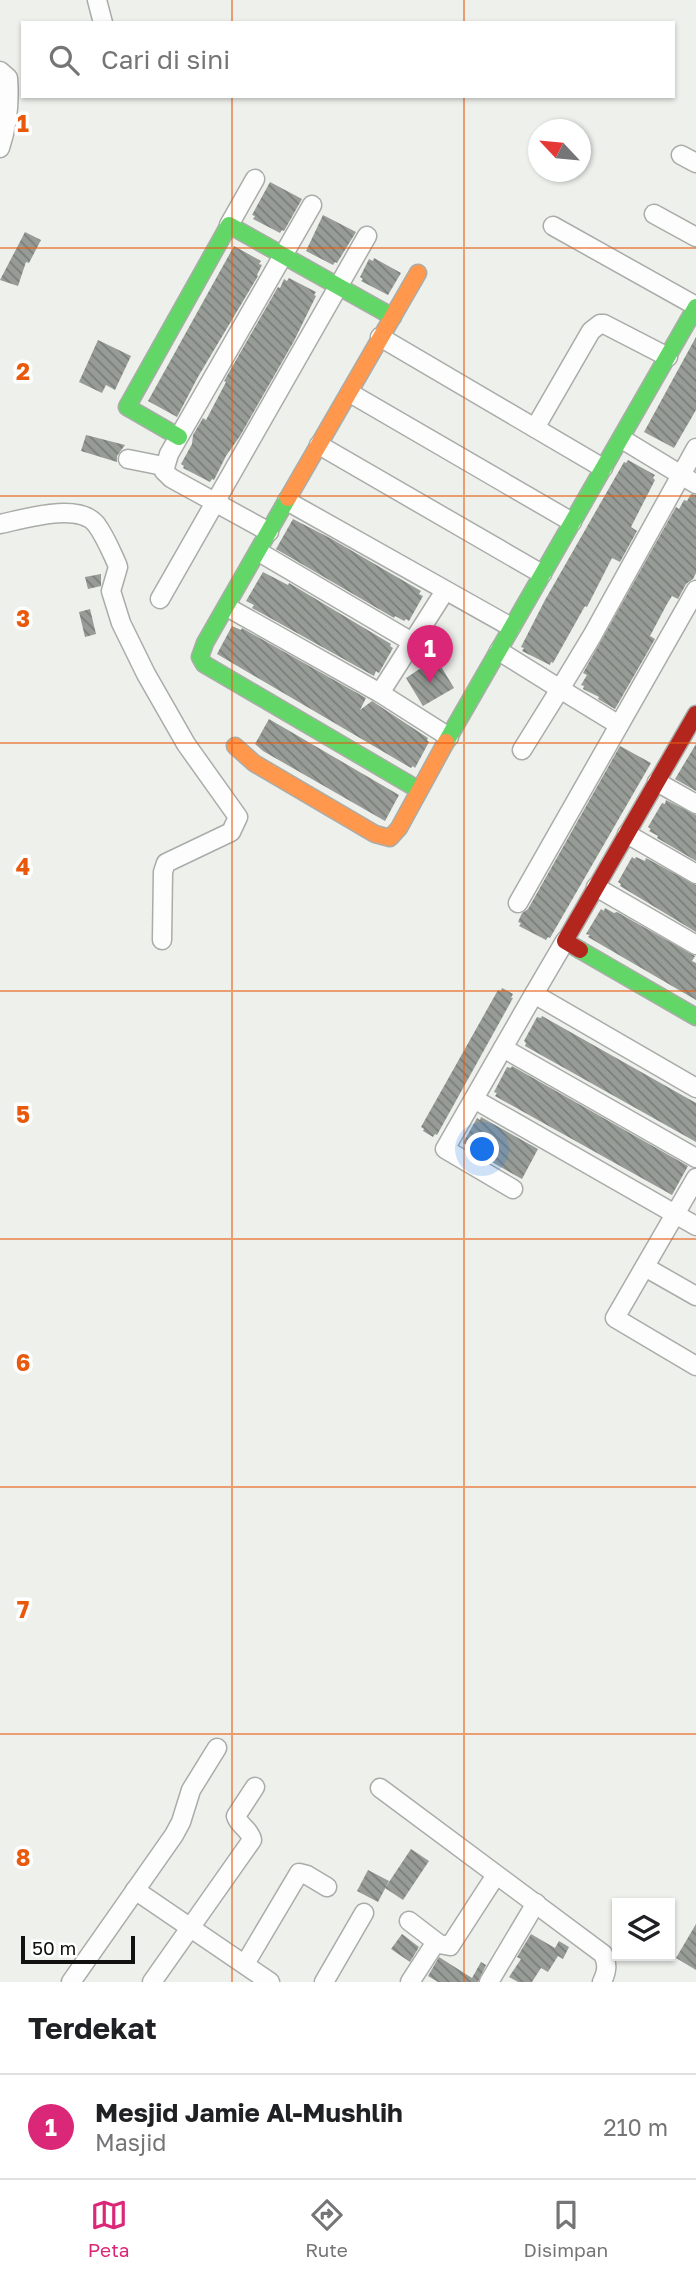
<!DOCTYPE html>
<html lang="id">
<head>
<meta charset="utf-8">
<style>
  :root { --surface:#fff; --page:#f6f6f6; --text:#202124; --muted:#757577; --line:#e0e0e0; --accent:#db2777 }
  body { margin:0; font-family:"Golos Text",sans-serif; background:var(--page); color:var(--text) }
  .controls { position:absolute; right:21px; bottom:21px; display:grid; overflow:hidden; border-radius:0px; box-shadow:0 2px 5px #0004 }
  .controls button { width:63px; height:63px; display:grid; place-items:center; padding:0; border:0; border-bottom:2px solid var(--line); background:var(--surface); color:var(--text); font:35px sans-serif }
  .compass { position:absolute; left:528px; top:119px; width:63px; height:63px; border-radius:50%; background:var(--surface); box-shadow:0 2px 5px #0004; rotate:296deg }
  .scale { position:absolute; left:21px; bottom:18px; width:114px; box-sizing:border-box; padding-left:7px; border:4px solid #111110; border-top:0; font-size:19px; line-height:24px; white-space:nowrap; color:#111110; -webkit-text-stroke:5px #fff; paint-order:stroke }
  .you { position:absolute; left:483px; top:1150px; width:24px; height:24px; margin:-18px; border:5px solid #fff; border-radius:50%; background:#1a73e8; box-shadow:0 0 0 10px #1a73e833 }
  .badge { display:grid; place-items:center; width:46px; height:46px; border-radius:50%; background:var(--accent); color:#fff; font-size:23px; font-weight:700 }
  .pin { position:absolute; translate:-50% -58px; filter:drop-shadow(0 2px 4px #0008) }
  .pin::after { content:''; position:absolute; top:37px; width:24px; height:21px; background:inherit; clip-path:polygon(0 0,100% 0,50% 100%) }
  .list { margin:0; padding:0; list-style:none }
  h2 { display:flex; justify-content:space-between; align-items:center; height:91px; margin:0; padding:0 28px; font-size:30px }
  h2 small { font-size:23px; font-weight:400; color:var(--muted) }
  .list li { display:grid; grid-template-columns:46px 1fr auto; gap:21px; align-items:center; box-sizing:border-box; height:105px; padding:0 28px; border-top:2px solid var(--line) }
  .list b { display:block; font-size:26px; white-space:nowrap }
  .list p { margin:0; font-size:23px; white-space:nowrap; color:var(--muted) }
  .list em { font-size:23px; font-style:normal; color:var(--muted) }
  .icon { flex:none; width:38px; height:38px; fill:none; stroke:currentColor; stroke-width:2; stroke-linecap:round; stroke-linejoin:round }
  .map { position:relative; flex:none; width:696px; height:1982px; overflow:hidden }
  .search { position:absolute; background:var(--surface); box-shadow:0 2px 5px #0004; left:21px; right:21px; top:21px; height:77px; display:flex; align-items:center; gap:18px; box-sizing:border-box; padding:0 24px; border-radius:0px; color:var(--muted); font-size:26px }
  .sheet { height:196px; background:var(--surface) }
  nav { display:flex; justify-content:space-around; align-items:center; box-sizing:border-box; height:98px; border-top:2px solid var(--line); background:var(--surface); font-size:19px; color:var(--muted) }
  nav a { display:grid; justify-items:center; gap:4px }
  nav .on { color:var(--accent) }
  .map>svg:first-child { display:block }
</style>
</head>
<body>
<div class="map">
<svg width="696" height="1982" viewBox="0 0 696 1982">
  <defs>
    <pattern id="building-back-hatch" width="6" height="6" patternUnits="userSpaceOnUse" patternTransform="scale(1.75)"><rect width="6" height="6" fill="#979c97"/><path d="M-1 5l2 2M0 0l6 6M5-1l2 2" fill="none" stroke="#7a7e7a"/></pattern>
  </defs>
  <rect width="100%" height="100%" fill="#eef0ec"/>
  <g fill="url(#building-back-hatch)">
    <path d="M270 182 302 199 284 231 282 230 280 233 253 219 255 216 252 215Z"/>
    <path d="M323 215 356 232 337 263 335 262 333 265 306 251Z"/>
    <path d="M25 232 41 240 29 263 26 262 18 286 0 280Z"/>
    <path d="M234 246 261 261 259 264 262 265 257 275 258 276 198 377 177 417 148 401Z"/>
    <path d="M374 258 401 273 388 295 361 281 363 279 360 277 369 259 373 261Z"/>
    <path d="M289 278 316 292 314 295 316 296 294 341 240 436 226 456 214 480 212 479 210 482 183 468 184 466 181 464 192 444 193 435 203 418 206 420 226 382 224 381 278 287 280 288 284 279 287 281Z"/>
    <path d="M696 337V410L674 448 644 432Z"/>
    <path d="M98 340 131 356 115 390 106 385 102 393 79 382Z"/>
    <path d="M86 435 125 445 117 456V462L81 451Z"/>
    <path d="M628 460 655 475 653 478 655 480 631 527 637 531 620 562 612 558 587 607 585 606 553 663 551 662 550 665 522 651 524 648 521 647 545 600 624 462 626 463Z"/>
    <path d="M691 494 696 495V573L693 579 686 584 678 599 672 596 667 604 650 636 655 639 615 709 598 699 599 697 583 689 584 686 581 685 587 675 583 673 676 507 679 509 684 500 687 501Z"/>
    <path d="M293 519 330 538 421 591 419 594 423 596 409 621 406 619 404 621 395 616 394 618 276 549Z"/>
    <path d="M263 572 288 585 289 583 391 644 390 646 393 648 379 673 376 671 374 676 252 608 254 605 246 601Z"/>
    <path d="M101 574V586L88 589 85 577Z"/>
    <path d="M90 609 96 634 85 637 79 612Z"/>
    <path d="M232 626 241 630 242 628 366 698 360 710 372 701 428 738 427 740 429 742 415 768 413 766 411 768 217 654Z"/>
    <path d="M436 658 454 688 423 706 406 678Z"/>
    <path d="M269 719 399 795 385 821 263 751 255 744Z"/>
    <path d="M696 744V791L675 779Z"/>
    <path d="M620 746 651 763 550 938 548 937 546 940 519 926 521 923 518 922 522 913 528 909Z"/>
    <path d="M666 800 696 815V861L657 838 658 836 649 831 651 829 648 827 662 803 665 804Z"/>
    <path d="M632 857 635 859 636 857 645 861 646 858 696 885V932L620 886 621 884 618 882Z"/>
    <path d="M605 908 614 913 617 912 695 956 692 961 696 963V1000L588 937 590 935 586 934 601 909 604 911Z"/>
    <path d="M502 988 513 994 511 998H513L452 1108 437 1135 435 1134 433 1137 423 1131 424 1129 421 1127 498 990 501 991Z"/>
    <path d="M542 1016 696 1103V1142L525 1046 526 1043 524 1041 537 1017 541 1018Z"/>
    <path d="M512 1066 688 1166 672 1195 495 1096 497 1093 494 1092 507 1067 511 1068Z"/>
    <path d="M481 1117 538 1149 522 1179 465 1147 467 1145 463 1143 477 1118 480 1120Z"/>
    <path d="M411 1849 429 1861 403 1900 385 1888Z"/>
    <path d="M368 1870 389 1881 378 1902 357 1891Z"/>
    <path d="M696 1924V1970L676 1958Z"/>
    <path d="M402 1934 419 1947 410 1962 391 1949Z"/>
    <path d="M531 1934 555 1948 559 1941 569 1947 563 1959 558 1956 548 1972 541 1968 532 1982H518L509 1977 521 1959 517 1957Z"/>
    <path d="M439 1957 472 1978 481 1962 486 1965 478 1982H438L428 1976Z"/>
  </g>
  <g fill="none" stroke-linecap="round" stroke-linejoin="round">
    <g stroke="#aaaca9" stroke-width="21">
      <g id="street">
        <path d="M97 0 103 23"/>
        <path d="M0 71 8 78C10 103 8 124 0 148"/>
        <path d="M681 155 696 163"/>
        <path d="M654 214 696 237"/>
        <path d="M229 225 255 179"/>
        <path d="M553 226 696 306"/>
        <path d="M380 337 603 468"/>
        <path d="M350 393 572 522"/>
        <path d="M535 428 591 331 600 324H604L668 357"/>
        <path d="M622 439 696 484"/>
        <path d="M319 445 542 574"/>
        <path d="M128 459 163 466 164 471"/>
        <path d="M287 501 511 627"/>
        <path d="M0 524C24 519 78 502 96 524 105 536 111 551 117 564L118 567 111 591 121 623 146 674 186 744 238 817 231 832 166 863 163 872 162 940"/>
        <path d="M269 532 171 478 164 471 169 454 312 205"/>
        <path d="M259 552 412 642"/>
        <path d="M160 599 367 236"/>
        <path d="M227 607 380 693 449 737"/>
        <path d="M499 651 560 689 592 636 696 448"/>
        <path d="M380 693 445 591"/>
        <path d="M522 750 560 689 619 725"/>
        <path d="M657 782 696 804"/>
        <path d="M627 834 696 874"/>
        <path d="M596 887 696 945"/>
        <path d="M518 903 696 590"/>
        <path d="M565 941 534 994 696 1088"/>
        <path d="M503 1048 696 1158"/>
        <path d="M474 1099 696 1226"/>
        <path d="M696 1178 615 1318 696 1366"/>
        <path d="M513 1189 445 1149 534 994"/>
        <path d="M645 1267 696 1296"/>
        <path d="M380 1788 603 1954C608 1965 607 1971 602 1982"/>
        <path d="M135 1890 270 1982"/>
        <path d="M409 1921 439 1944 450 1946 496 1875"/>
        <path d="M245 1964 299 1873 307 1875 327 1887"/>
        <path d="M71 1982 174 1835 181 1822 191 1790 217 1748"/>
        <path d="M152 1982 252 1840C250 1829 238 1825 236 1816L255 1787"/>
        <path d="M324 1982 364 1913"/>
        <path d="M410 1982 436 1942"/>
        <path d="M489 1982 536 1903"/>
      </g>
    </g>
    <g stroke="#aaaca9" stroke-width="19">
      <g id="fast">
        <path d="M179 437 127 407 229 225 393 317"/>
        <path d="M288 498 205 643 200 657 204 664 419 790"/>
        <path d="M446 742 696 307"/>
        <path d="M580 950 696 1017"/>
      </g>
    </g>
    <g stroke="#aaaca9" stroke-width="19">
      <g id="slow">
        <path d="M288 498 418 273"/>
        <path d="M235 746 254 763 375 834 390 838 399 828 446 742"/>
      </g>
    </g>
    <g stroke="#aaaca9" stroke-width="19">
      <path id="jam" d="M580 950 565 941 696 714"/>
    </g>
    <use href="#street" stroke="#fcfdfc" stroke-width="18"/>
    <use href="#fast" stroke="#63d668" stroke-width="16"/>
    <use href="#slow" stroke="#ff974d" stroke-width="16"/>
    <use href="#jam" stroke="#b3261e" stroke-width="16"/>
  </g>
  <path fill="none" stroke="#e8590c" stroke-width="2" stroke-opacity="0.55" d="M232 0V23M464 0V23M232 96V1982M464 96V1982M0 248H696M0 496H696M0 743H696M0 991H696M0 1239H696M0 1487H696M0 1734H696"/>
  <g font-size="23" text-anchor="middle" font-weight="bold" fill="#e8590c" stroke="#fff" stroke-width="7" stroke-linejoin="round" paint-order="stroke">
    <text x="23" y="132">1</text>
    <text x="23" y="380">2</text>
    <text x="23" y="627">3</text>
    <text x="23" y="875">4</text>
    <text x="23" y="1123">5</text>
    <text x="23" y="1371">6</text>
    <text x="23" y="1618">7</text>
    <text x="23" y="1866">8</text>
  </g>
</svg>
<div class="controls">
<button><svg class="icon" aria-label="layers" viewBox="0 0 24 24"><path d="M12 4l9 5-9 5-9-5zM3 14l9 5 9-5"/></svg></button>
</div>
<svg class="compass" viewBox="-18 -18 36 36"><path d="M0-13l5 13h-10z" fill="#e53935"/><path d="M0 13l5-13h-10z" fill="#757577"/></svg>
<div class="scale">50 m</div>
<div class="you"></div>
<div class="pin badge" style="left:430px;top:683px">1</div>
<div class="search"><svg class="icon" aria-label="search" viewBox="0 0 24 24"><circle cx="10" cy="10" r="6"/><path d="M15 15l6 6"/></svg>Cari di sini</div>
</div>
<section class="sheet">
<h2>Terdekat<small></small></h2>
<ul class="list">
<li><span class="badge">1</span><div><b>Mesjid Jamie Al-Mushlih</b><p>Masjid</p></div><em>210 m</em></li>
</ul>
</section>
<nav>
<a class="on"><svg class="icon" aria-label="map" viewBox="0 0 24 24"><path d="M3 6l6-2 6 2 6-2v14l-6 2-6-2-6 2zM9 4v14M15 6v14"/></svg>Peta</a>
<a><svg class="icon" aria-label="directions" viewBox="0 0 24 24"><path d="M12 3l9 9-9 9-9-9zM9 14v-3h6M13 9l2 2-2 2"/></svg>Rute</a>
<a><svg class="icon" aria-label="saved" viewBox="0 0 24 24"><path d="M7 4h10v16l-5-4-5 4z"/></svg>Disimpan</a>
</nav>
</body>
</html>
